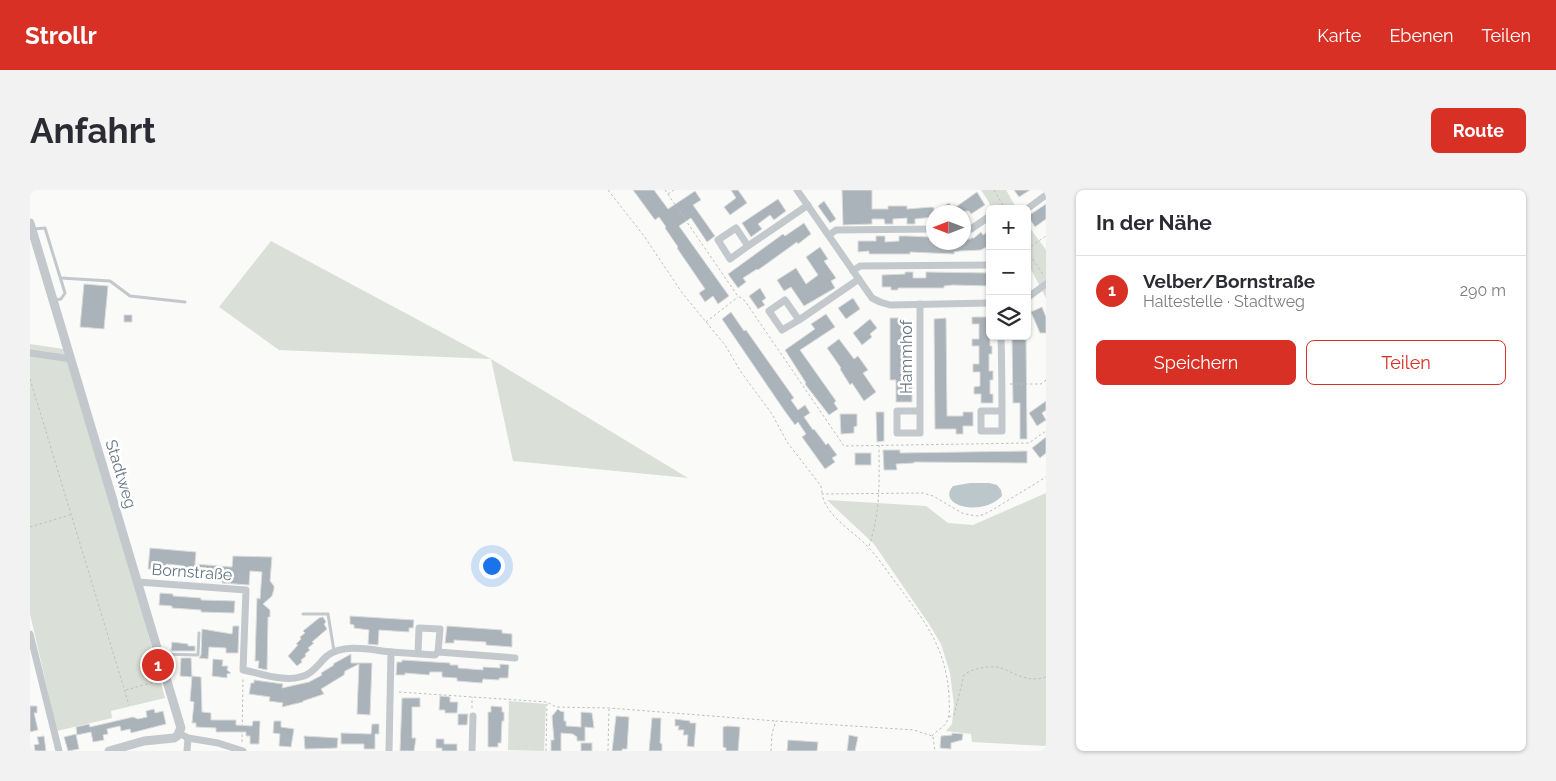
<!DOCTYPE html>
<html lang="de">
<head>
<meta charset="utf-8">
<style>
  :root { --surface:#fff; --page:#f2f2f3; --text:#2b2b33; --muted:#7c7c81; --line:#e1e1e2; --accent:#d93025 }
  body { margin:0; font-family:Raleway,sans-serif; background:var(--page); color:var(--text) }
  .controls { position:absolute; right:15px; top:15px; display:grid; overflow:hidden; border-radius:8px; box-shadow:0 1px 4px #0004 }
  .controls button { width:45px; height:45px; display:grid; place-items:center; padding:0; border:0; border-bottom:1px solid var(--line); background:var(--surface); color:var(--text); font:25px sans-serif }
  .compass { position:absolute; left:896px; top:15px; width:45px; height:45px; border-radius:50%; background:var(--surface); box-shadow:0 1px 4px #0004; rotate:270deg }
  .you { position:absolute; left:461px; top:375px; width:18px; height:18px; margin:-12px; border:4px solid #fff; border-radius:50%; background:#1a73e8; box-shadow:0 0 0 8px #1a73e833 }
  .badge { display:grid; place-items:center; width:32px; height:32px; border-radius:50%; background:var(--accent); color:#fff; font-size:16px; font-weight:700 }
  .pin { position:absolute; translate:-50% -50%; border:2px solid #fff; box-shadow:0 1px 5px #0006 }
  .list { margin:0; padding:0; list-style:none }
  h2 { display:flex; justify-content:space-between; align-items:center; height:65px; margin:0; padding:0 20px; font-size:21px }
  h2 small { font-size:16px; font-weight:400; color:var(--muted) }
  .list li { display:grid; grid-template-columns:32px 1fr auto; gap:15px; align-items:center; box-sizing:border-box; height:70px; padding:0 20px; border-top:1px solid var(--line) }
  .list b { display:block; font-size:19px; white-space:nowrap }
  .list p { margin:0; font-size:16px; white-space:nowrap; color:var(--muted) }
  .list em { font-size:16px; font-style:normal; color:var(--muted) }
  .actions { display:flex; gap:10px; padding:15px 20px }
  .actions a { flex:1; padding:11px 0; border:1px solid var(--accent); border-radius:8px; text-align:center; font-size:18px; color:var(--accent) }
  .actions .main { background:var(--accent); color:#fff }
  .icon { flex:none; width:28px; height:28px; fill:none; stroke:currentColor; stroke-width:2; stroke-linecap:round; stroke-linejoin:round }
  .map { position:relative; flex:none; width:1016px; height:561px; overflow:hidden; border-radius:8px }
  header { display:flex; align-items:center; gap:30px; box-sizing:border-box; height:70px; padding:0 25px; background:var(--accent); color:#fff }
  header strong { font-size:24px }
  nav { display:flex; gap:28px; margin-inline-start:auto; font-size:18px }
  .intro { display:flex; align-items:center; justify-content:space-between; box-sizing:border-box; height:120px; padding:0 30px }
  h1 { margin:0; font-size:35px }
  .button { padding:12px 22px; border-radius:8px; background:var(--accent); color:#fff; font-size:18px; font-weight:700 }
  main { display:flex; gap:30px; padding:0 30px }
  aside { flex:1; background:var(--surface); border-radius:8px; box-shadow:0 1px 4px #0004 }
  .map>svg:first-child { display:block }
</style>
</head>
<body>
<header>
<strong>Strollr</strong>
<nav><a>Karte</a><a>Ebenen</a><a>Teilen</a></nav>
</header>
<div class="intro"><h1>Anfahrt</h1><a class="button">Route</a></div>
<main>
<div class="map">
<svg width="1016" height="561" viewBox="0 0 1016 561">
  <rect width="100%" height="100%" fill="#fafaf8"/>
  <g fill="#dadfd7">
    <path d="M951 0H976L987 19H962L957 9Z"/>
    <path d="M997 34 1016 60V108L997 72Z"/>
    <path d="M241 51 461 169 658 288 483 271 461 169 249 160 189 117Z"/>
    <path d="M0 154 33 159 102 382 135 508 81 521 82 528 27 541 0 424Z"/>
    <path d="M1016 303V556L942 552 941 544 916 541 922 534 924 515 920 483 911 454 899 434 844 354 797 310 896 316 918 333 943 335Z"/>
    <path d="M479 511 516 514 514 561 478 560Z"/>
  </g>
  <path fill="#bbc7cb" d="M959 293 967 295 971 300 972 306C951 328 906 315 923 296L940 293Z"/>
  <g fill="#aab3b9" stroke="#dcdcda">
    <path d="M603 0H624L638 19 665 1 671 10 663 15 685 46 677 52 661 28 649 36 699 106 688 114 683 106 675 112 669 103 675 99 647 58 648 57 635 38 636 37 629 27 625 30Z"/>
    <path d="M701 0H708L717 13 700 25 694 17 706 8Z"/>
    <path d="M812 0H842V19H858V16H877V19L902 17 904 18V27L885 29V34H877V28L863 29V34H855L854 29H842V34L813 35Z"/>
    <path d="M984 0H1000L989 7Z"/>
    <path d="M947 2 955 15 941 24 939 21 904 22 919 13 923 19Z"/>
    <path d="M748 9 756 21 744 30 740 25 728 34 732 39 721 47 712 33Z"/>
    <path d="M794 11 806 29 800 33 788 16Z"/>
    <path d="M1016 14V29L1005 37 998 26Z"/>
    <path d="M774 33 781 44 768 54 767 52 728 80 727 79 713 88 716 92 708 98 698 84 753 44 755 46Z"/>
    <path d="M960 40V55L951 60 930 61 924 62V64L880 62V64H839V61L828 62V51H846V46H855V52L869 51V46H877L900 47V51L904 52H934V49H941V48H944L951 42 953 45Z"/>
    <path d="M790 57 798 69 794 71 806 88 801 91 805 98 774 116 761 97 754 101 747 90 766 78 776 94 788 85 776 67Z"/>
    <path d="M875 82H883V88H896V82L960 83V96L923 95 914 96V98H868V100H861V97H852V85L875 84Z"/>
    <path d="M54 94 78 96 74 139 50 137Z"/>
    <path d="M730 98 736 108 732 111 735 115 728 119 719 106Z"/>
    <path d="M823 108 830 119 816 129 808 118Z"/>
    <path d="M1012 117 1016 127V143H1010L1001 122Z"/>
    <path d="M701 122 714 141 716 140 764 208 761 210 768 220 775 215 780 223 774 227 783 240 784 239 796 255 798 253 807 265 802 268 805 272 795 279 772 247 776 244 768 232 765 235 754 220 692 129Z"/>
    <path d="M796 124 805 137 770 160 806 211 804 213 808 219 799 225 775 194 776 193 755 160 785 139 781 134Z"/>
    <rect x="94" y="125" width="8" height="7"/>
    <path d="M942 127H958V134L960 133V156H962V164H959V181H963V190H960V204H963V213H951V204H944V197L950 196V182H943V174H949V156H942V149H949V134H942Z"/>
    <path d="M860 128H873V174L878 173V197H882V212H866V190H860Z"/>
    <path d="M916 128 917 226H933V222H943V236H933V244H926V239H905L904 129Z"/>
    <path d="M840 129 847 138 840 144 842 147 832 155 823 143Z"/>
    <path d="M809 149 824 169 828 166 838 180 833 183 846 202 834 211 822 193 820 195 810 179 811 178 797 158Z"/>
    <path d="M982 149H996L997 249H990V213H983Z"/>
    <path d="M1016 211V220L1012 223 1016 230 1007 236 999 223Z"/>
    <path d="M846 222H854V251L847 252Z"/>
    <path d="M810 224H827V236L824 237V243L811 244Z"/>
    <path d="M1016 247V263L1010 268 1002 258Z"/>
    <path d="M853 260H870V263L997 261V273L884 272V273L866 274 867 280H854Z"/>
    <rect x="825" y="263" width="16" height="12"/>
    <path d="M120 358 166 362 165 374 202 377 203 366 242 367 240 391 244 396V399L242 406 233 414 240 420V427H238L237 480 228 478 229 471H225L227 408 230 409 232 382 220 381 219 395 192 393V390L154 385V376L136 374V380L118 379Z"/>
    <path d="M130 403 143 404V406L171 408V410L205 411 204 423 171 422V420L142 418V416L129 415Z"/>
    <path d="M320 426 384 430 383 438H379V442L349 440 348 455 338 454 339 440 324 438V435L320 434Z"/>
    <path d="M293 427 296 432 294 434 297 439 282 452 284 453 278 458 280 460 275 464 276 466 271 470 272 472 267 476 258 466 268 455 266 454 271 449 270 447 275 443 273 441 289 428Z"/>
    <path d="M203 436H209L208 463H196V458L179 457 178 469 169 468 171 465 172 439 202 444Z"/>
    <path d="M417 436 472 440V443L482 444V457L456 455V452L424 450V453H415Z"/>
    <path d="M142 452 158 454V456H165V461H141Z"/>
    <path d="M321 464V473H342L340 525 327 524 329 474 315 481 314 485 291 499 294 504 273 511V512L252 517 253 513 239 511 240 507 219 504 221 493H224V490L253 494 252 498 279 492 292 485 291 483 304 475 303 474Z"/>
    <path d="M151 468H161L162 487 150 486Z"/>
    <path d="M183 469 193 470 192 476H198L197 480 201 483 197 484V488L182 486Z"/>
    <path d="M372 470 420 473V475H428V478L453 480V477L470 478V474L479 475 478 488H469V490L453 489 452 493 427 491V488L412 487V482H400L399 485 375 483V485H366L367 472H372Z"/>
    <path d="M162 486 171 487 172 522 181 523V530H206V535L222 536 223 531H230L229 554H220V546H216V542H186V538L166 537V533H162L164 512 160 511Z"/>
    <path d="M410 506 420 507V512H428L427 523H415V520H409Z"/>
    <path d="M372 508H390V517H382V548H386L384 561H370Z"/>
    <path d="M0 516H7V523H4L8 540 0 542Z"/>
    <path d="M461 516 472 517V522H474V531H472L471 553H468V557H458V522H461Z"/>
    <path d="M124 519 125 523 133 521 136 534 101 543 100 539 91 541 90 536 77 539 78 544 73 545 74 550 63 552 61 542 47 545 46 537 59 534 60 537 103 527 108 529 117 527 116 521Z"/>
    <path d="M528 519 530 521 534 522V531H536V536L551 537V522L562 523 564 538 555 537V551H547V547L543 544 531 543V561H521V550H524L522 526Z"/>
    <path d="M428 524H438L437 535H428Z"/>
    <path d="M586 526 599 527 597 559H592V561H582Z"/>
    <path d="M622 528H631L630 553 632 554V561H619Z"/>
    <path d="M645 529 660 531V533H666L664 557 657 556 658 545H653L654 540H648L649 536H645Z"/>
    <path d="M244 531H251V537L264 539 261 557 249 556 250 544 243 543Z"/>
    <path d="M342 534H349V544H345V559H334V554H311V543L341 544Z"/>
    <path d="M697 536 710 537 708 561H696V558L693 557V537Z"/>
    <path d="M922 543 933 544 932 550 921 553V559L910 558 911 546 922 545Z"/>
    <path d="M46 544 49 559 38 561 34 547Z"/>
    <path d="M819 545 828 547 825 561H817Z"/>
    <path d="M14 546 16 561H5L4 555 9 554 7 547Z"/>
    <path d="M274 546 308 548 307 558 275 559Z"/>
    <path d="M406 549H414V554H427V561H412V558H406Z"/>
    <path d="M758 550 788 552 787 561H757Z"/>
    <rect x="551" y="553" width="11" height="8"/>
  </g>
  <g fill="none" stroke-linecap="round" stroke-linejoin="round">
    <g stroke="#bbbfc2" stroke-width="1" stroke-dasharray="2.5 2.5" stroke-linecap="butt">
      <path d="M578 0 614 46 653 104 695 155 711 182 742 224 757 252 791 296 792 303"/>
      <path d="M635 0 707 105 715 111 814 256 999 253 1016 241"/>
      <path d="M964 0 975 19"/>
      <path d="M638 4 644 0"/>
      <path d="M970 19 974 16"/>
      <path d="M997 59 1016 46"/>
      <path d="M997 61 1014 86"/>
      <path d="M676 132 708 107"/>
      <path d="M0 189 99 515"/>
      <path d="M980 194H1011L1016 190"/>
      <path d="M0 337 40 325"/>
      <path d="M839 356C851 320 849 292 849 255"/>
      <path d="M96 500 128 491"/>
      <path d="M369 502 517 512 526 517 579 518 746 531"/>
      <path d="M442 518V507"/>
      <path d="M919 527 924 525 934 485C942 478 962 475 971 478 987 484 998 493 1016 487"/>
      <path d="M902 546C906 541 913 538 916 533 921 525 919 515 919 506 916 459 897 434 869 397 859 384 850 370 839 358 823 340 797 328 792 304L893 303 903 306 932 323 940 325 949 326 959 322 1016 287"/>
      <path d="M903 547 905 561"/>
      <path d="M212 552 213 488"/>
      <path d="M516 561 517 512"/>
      <path d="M578 561 579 519"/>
      <path d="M741 561 742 543 746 531 884 540 902 546"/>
    </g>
    <g stroke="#c3c8cc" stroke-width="3">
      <path d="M4 39 15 38 35 103 31 109 24 110"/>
      <path d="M31 88 80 91 100 106 155 112"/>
      <path d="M273 424H298L304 461"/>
      <path d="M130 464 168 465 169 443"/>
    </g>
    <g stroke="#c3c8cc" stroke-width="7">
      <path d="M767 0 842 108 850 112 860 115 960 113"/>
      <path d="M997 19 1016 5"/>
      <path d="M934 39H941L960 26"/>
      <path d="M799 45 806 40 904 39"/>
      <path d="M718 56 700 69 688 50 706 38 718 56 778 15"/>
      <path d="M823 81 830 76 960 75"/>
      <path d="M997 108 1016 94"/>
      <path d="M769 130 752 140 739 121 755 110 769 130 829 89"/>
      <path d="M971 146C972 178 972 209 972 241H951V221H972"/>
      <path d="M0 163 41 169"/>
      <path d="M890 221V243H867V221H890V114"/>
      <path d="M108 392 216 400 213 480C230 483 253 492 270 487 282 485 289 473 297 466 314 453 342 460 361 462"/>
      <path d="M0 444 29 561"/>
      <path d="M388 463 389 438 410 439 408 462"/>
      <path d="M149 543 158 548 188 553 213 561"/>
      <path d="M157 561 158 548"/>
      <path d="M359 561 361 462 405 465 408 462 485 468"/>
      <path d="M442 561 443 526"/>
    </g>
    <path stroke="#c3c8cc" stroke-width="9" d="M0 33 151 538 147 546 144 548 114 551 79 561"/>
  </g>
  <g text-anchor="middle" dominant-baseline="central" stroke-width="5" stroke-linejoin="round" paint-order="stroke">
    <g font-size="16" fill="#657683" stroke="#fff">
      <text transform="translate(876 167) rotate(-90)">Hammhof</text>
      <text transform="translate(91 284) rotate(73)">Stadtweg</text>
      <text transform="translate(162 382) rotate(4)">Bornstraße</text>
    </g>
  </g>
</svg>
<div class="controls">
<button>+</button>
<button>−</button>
<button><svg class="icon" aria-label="layers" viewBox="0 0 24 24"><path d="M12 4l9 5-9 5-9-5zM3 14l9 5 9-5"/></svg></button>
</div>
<svg class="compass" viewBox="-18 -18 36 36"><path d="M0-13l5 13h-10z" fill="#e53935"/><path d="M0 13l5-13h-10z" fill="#7c7c81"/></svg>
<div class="you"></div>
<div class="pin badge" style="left:128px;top:475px">1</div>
</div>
<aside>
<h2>In der Nähe<small></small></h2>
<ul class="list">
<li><span class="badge">1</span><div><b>Velber/Bornstraße</b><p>Haltestelle · Stadtweg</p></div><em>290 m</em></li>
</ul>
<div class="actions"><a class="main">Speichern</a><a>Teilen</a></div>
</aside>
</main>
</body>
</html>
